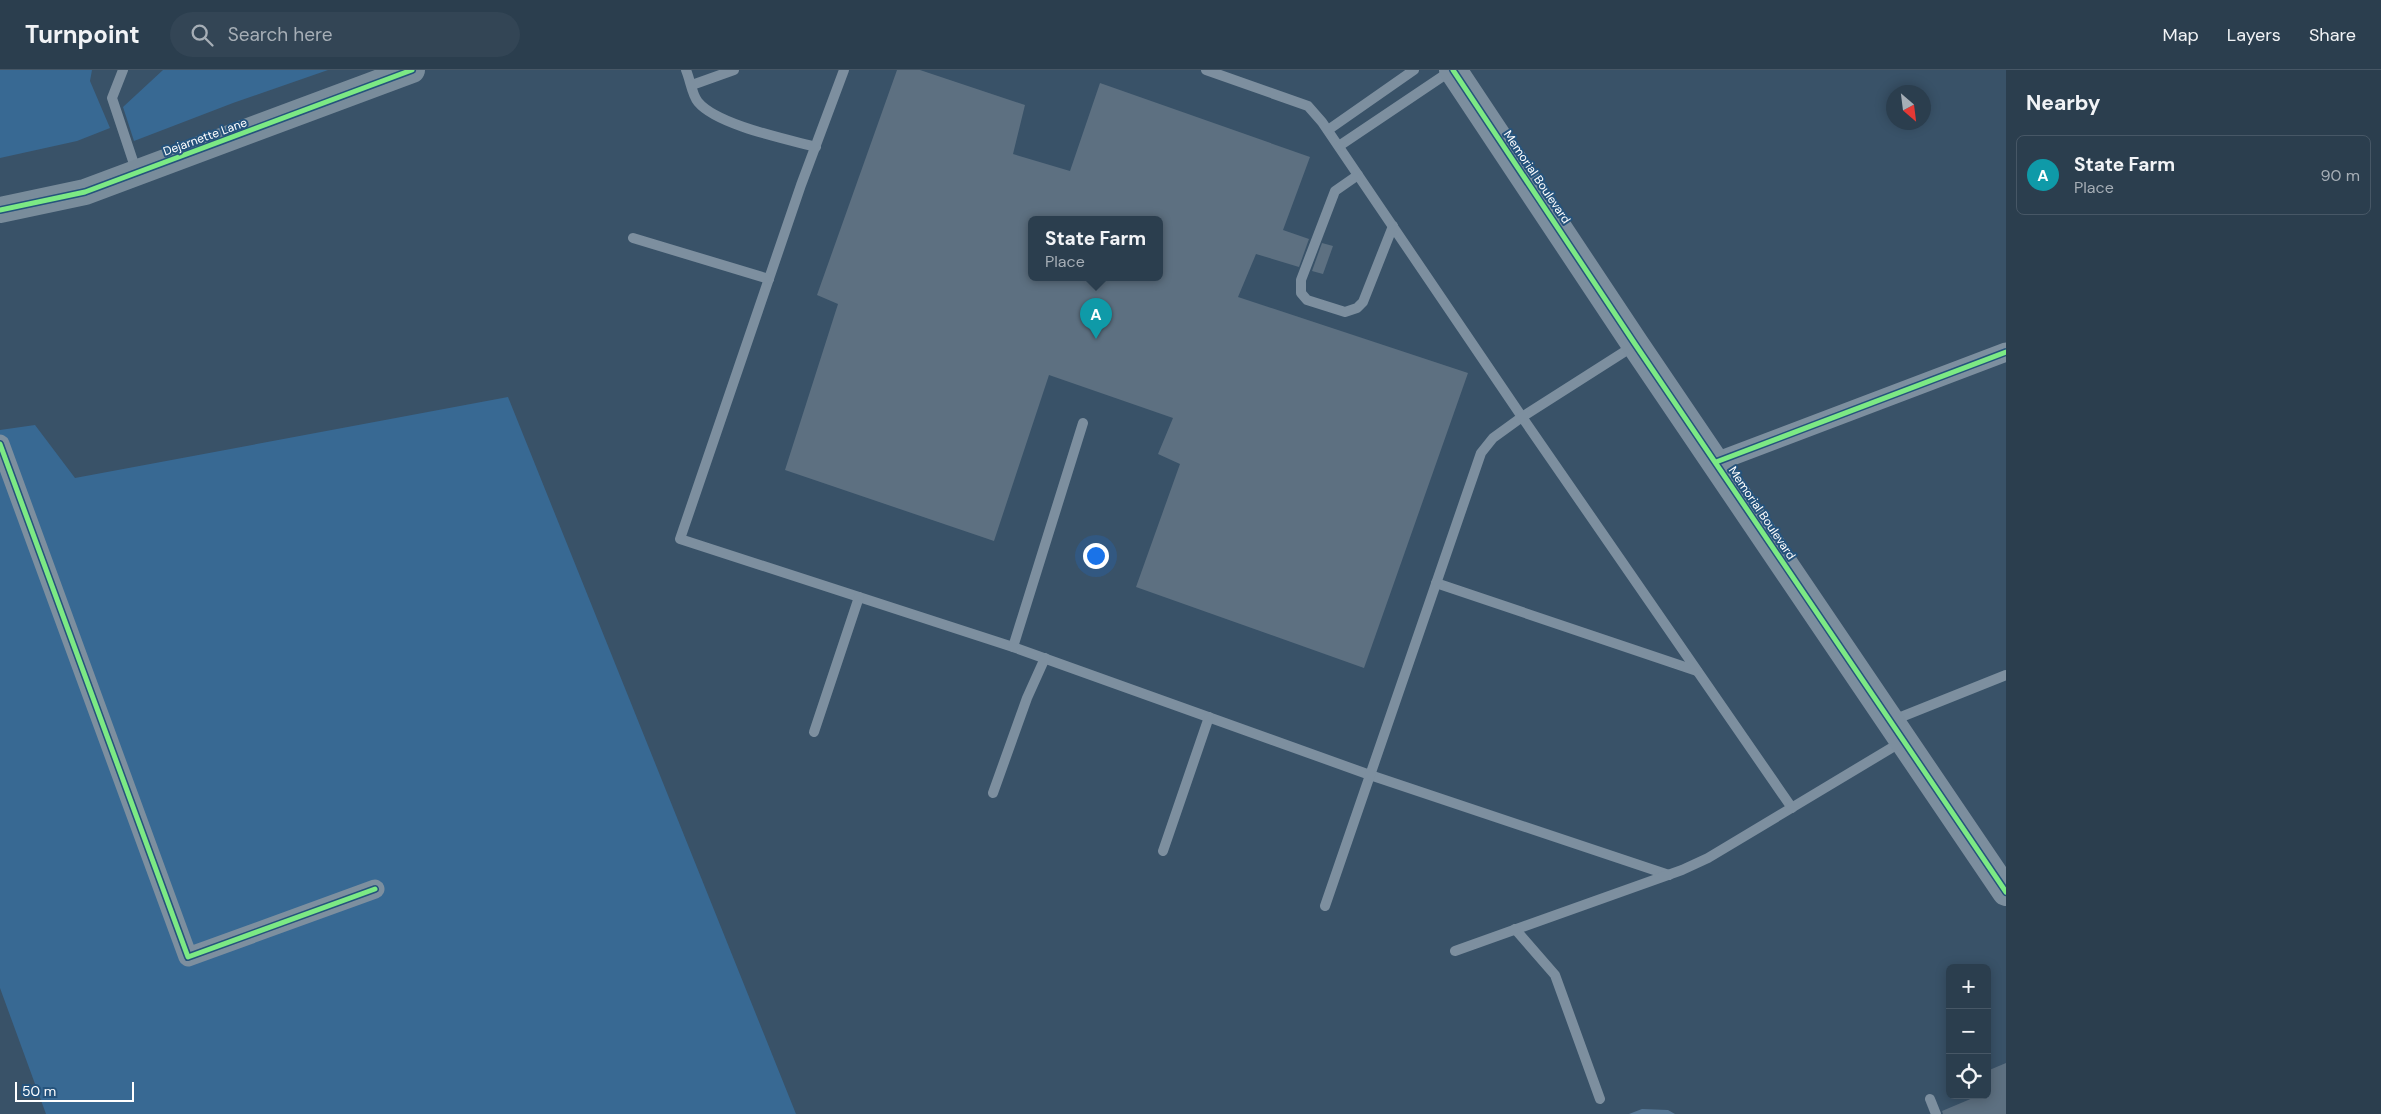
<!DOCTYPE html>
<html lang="en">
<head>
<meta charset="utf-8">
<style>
  :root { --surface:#2b3e4e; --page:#334555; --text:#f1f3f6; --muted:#a6aeb6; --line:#475766; --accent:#bac2ca }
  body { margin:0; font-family:"DM Sans",sans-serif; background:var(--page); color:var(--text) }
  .controls { position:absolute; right:15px; bottom:15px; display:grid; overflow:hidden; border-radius:8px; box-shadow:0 2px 12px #0003 }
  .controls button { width:45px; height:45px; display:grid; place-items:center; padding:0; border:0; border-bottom:1px solid var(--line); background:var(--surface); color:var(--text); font:25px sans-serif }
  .compass { position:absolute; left:1886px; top:15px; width:45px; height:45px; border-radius:50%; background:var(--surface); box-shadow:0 2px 12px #0003; rotate:152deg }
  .scale { position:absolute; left:15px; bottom:12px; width:119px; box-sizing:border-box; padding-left:5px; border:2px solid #fff; border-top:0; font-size:14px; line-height:18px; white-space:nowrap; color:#fff; -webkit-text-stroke:4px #25537c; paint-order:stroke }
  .you { position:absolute; left:1095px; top:485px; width:18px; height:18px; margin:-12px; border:4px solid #fff; border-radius:50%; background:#1a73e8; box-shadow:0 0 0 8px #1a73e833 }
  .badge { display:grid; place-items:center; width:32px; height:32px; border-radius:50%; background:var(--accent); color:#fff; font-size:16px; font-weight:700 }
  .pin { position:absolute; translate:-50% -41px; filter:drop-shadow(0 1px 2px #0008) }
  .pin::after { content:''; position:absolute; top:26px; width:18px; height:15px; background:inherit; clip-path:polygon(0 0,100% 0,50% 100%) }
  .popup { position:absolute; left:1028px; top:146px; width:135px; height:65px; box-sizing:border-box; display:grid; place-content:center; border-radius:8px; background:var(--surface); filter:drop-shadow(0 1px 4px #0005); font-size:16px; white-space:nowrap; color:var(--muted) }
  .popup b { font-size:19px; color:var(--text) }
  .popup::after { content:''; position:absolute; left:50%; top:100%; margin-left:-10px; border:10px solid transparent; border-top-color:var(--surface) }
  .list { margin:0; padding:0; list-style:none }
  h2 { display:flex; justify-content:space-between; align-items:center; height:65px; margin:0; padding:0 20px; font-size:21px }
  h2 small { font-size:16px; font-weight:400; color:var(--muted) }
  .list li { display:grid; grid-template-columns:32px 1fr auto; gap:15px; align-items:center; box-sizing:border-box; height:80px; margin:0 10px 10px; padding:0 10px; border:1px solid var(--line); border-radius:8px }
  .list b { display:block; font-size:19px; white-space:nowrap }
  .list p { margin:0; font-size:16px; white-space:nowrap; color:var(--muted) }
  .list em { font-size:16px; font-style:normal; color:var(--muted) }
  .icon { flex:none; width:28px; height:28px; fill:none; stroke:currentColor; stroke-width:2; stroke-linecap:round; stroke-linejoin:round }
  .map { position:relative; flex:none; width:2006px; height:1044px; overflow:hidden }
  header { display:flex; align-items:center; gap:30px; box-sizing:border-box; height:70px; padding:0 25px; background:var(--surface); border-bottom:1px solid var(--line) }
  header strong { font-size:24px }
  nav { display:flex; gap:28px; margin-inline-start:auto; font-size:18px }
  .search { width:350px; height:45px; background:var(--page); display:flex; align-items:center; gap:12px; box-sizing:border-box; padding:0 18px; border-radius:28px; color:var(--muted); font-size:19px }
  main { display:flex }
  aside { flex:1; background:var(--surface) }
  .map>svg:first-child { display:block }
</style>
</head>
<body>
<header>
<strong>Turnpoint</strong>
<div class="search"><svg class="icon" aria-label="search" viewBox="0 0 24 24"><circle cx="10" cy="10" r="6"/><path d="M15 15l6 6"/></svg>Search here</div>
<nav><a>Map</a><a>Layers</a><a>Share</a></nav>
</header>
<main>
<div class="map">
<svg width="2006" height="1044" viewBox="0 0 2006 1044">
  <rect width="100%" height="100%" fill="#395268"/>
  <g fill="#386993">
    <path d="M0 0H92L90 11 110 58 77 71 0 88Z"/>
    <path d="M163 0H328L233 33 134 71 123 37Z"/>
    <path d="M508 327 796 1044H46L0 918V360L35 355 75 408Z"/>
  </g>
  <path fill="#557694" d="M1642 1039 1668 1040 1675 1044H1629Z"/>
  <g fill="#5d7081" fill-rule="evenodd">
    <path d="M897 0H920L1025 35 1013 84 1070 101 1100 13 1310 87 1283 160 1309 169 1299 197 1256 184 1238 227 1468 303 1364 598 1136 517 1180 394 1158 384 1173 348 1049 305 994 471 785 400 838 234 817 225ZM1032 150H1160V208H1032Z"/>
    <path d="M1322 173 1333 176 1323 204 1312 201Z"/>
    <path d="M2006 993V1044H1943L1942 1041 1980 1025H1987V1001Z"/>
  </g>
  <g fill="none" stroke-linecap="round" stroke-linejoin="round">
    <g stroke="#7d8f9f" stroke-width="10">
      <path d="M123 0 112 28 137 103"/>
      <path d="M686 0C690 9 692 25 698 32 717 55 786 69 816 77"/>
      <path d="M844 0 801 115 680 469 1013 577 1370 705 1669 805"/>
      <path d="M1206 0 1308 36 1322 52 1522 347 1792 738"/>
      <path d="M692 15 734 0"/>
      <path d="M1328 60 1414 0"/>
      <path d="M1339 76 1452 0"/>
      <path d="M1358 105 1335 121 1301 210V223L1307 230 1345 242 1357 238 1363 232 1393 156"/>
      <path d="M633 168 769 209"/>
      <path d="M1436 513 1697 601"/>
      <path d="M1013 577 1083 353"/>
      <path d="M1891 651 2006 605"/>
      <path d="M814 662 859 527"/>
      <path d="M993 723 1027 628 1045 588"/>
      <path d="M1163 781 1209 647"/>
      <path d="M1325 836 1481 383 1493 368 1522 347 1635 275"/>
      <path d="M1515 859 1555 905 1600 1029"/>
      <path d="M1455 881 1682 800 1708 788 1903 671"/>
      <path d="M1930 1029 1936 1044"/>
    </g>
    <g stroke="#7d8f9f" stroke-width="19">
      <path d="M0 374 188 887 375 819"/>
      <path d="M1716 392 2006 282"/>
    </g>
    <path stroke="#798c9b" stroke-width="26" d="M0 140 85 122 412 0"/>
    <path stroke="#7c8e9e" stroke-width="28" d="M1453 0 1635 274 2006 822"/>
    <g stroke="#25537c" stroke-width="8">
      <g id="cycleway">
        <path d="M1453 0 1635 274 2006 822"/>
        <path d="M0 140 85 122 412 0"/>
        <path d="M0 374 188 887 375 819"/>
        <path d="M1716 392 2006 282"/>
      </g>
    </g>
    <use href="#cycleway" stroke="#7ce984" stroke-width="5"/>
  </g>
  <g text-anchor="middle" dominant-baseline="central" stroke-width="4" stroke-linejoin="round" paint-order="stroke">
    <g font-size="12" fill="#fff" stroke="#25537c">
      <text transform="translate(205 67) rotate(-20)">Dejarnette Lane</text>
      <text transform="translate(1537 107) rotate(56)">Memorial Boulevard</text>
      <text transform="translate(1762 443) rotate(56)">Memorial Boulevard</text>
    </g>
  </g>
</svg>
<div class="controls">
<button>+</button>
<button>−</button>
<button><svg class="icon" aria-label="locate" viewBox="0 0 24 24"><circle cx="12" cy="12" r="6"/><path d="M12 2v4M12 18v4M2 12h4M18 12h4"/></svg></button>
</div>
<svg class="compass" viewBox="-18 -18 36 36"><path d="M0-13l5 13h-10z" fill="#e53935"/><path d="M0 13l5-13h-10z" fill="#a6aeb6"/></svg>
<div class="scale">50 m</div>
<div class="you"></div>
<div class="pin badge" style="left:1096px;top:269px;background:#0f9aa8">A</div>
<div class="popup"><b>State Farm</b>Place</div>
</div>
<aside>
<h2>Nearby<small></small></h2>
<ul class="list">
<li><span class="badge" style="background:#0f9aa8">A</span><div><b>State Farm</b><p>Place</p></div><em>90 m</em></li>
</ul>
</aside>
</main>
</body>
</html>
